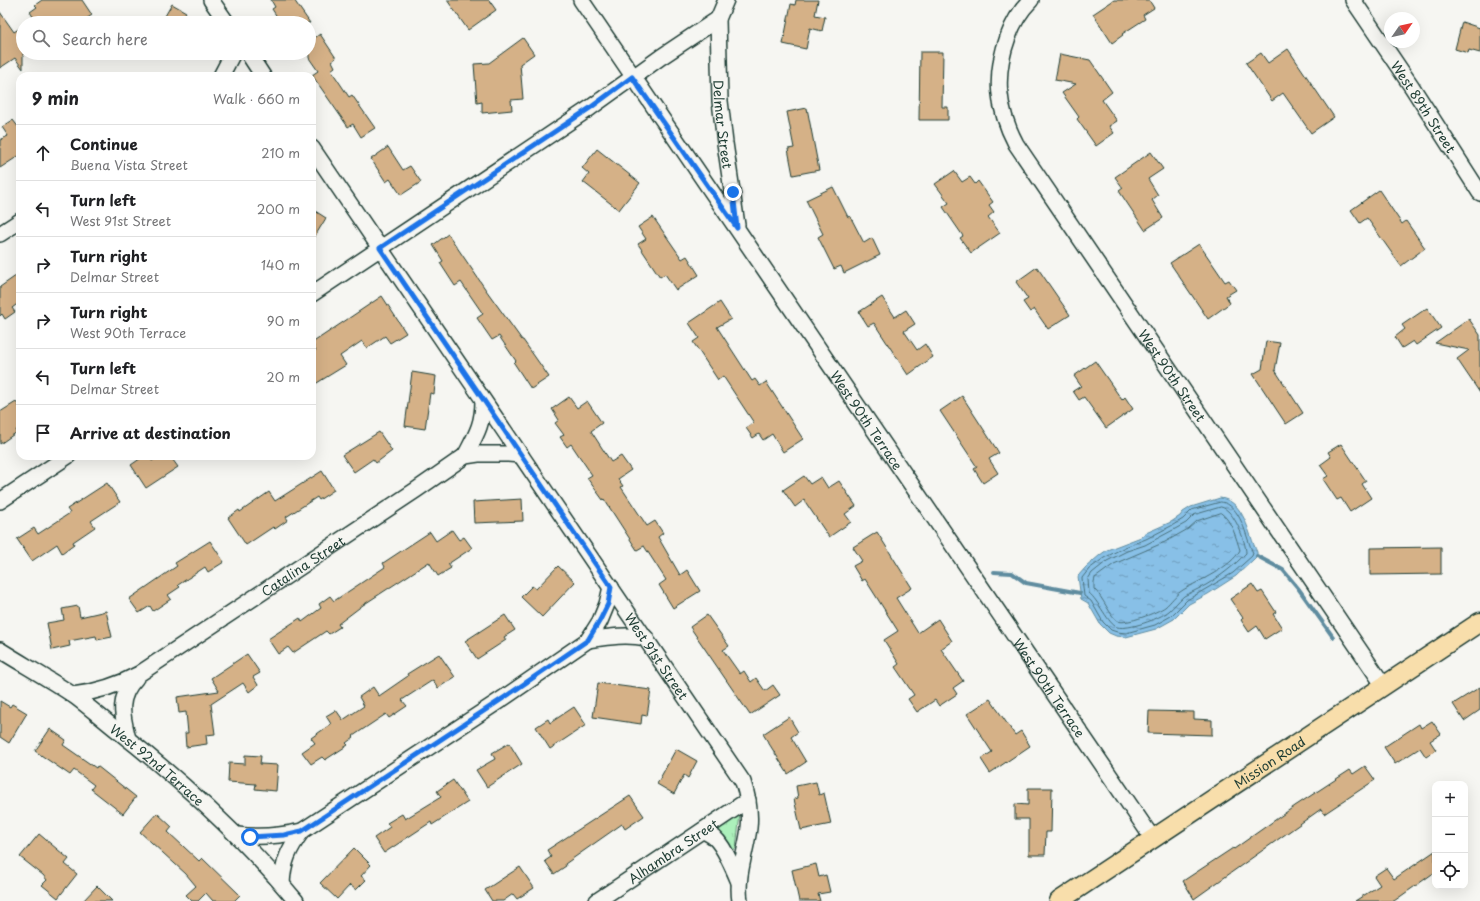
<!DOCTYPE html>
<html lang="en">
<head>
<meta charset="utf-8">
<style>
  :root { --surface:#fff; --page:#f6f6f6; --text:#202124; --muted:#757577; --line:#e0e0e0 }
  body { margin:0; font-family:"Playpen Sans",sans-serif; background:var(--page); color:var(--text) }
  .controls { position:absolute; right:12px; bottom:12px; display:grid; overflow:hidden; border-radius:8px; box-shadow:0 4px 16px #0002 }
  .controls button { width:36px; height:36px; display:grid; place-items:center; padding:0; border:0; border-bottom:1px solid var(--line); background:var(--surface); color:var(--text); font:20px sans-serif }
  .compass { position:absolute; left:1384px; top:12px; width:36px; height:36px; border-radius:50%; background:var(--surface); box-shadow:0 4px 16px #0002; rotate:56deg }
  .stop { position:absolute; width:12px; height:12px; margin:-9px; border:3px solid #1a73e8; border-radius:50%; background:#fff }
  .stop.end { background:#1a73e8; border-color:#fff; box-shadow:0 1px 4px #0008 }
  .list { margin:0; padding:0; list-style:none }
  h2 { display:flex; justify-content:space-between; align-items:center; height:52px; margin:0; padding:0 16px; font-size:17px }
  h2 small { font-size:13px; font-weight:400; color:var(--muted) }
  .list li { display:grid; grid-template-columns:26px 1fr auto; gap:12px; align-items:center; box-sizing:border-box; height:56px; padding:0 16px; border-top:1px solid var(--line) }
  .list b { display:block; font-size:15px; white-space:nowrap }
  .list p { margin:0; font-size:13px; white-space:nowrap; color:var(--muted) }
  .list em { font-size:13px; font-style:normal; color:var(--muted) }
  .icon { flex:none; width:22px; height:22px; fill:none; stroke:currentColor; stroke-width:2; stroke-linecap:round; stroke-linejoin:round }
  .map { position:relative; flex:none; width:1480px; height:901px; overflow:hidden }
  .search { position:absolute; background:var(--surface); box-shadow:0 4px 16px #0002; left:16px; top:16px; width:300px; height:44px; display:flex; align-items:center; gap:10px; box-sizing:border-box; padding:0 14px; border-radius:22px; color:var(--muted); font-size:15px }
  .panel { position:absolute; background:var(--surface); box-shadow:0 4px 16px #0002; left:16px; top:72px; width:300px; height:388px; border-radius:12px }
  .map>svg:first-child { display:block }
</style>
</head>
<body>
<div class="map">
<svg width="1480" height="901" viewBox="0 0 1480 901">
  <defs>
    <pattern id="grass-tufts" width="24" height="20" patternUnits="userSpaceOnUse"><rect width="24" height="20" fill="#acf0bb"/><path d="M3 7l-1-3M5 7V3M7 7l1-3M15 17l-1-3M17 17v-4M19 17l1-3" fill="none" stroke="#94cfa1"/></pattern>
    <pattern id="water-ripples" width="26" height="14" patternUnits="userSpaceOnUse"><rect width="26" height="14" fill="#88c0e7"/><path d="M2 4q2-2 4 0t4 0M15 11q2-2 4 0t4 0" fill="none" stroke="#6f9dbc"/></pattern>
  </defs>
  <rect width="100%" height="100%" fill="#f6f6f2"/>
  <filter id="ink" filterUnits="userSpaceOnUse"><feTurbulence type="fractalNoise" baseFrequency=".025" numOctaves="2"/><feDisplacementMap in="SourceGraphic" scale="8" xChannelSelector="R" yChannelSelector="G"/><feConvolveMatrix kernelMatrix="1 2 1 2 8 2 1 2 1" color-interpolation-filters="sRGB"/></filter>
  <g filter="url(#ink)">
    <path fill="url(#grass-tufts)" stroke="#669678" d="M740 814 736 847 735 849 732 850 717 829Z"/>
    <path fill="url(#water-ripples)" stroke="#5e8c9f" d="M1220 498C1245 501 1248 534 1257 552V556L1254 559 1236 576 1208 594 1189 604 1174 619 1156 629 1126 637 1116 636 1109 633 1100 624 1088 603 1081 599 1078 576 1086 567 1100 555 1107 550 1141 537 1146 533 1171 522 1180 516 1183 512 1191 507Z"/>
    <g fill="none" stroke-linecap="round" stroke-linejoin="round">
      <g stroke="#49717c" stroke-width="1">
        <path d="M1221 502C1241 504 1246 538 1253 553L1252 556 1233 573 1187 600 1171 616 1155 625 1126 633 1117 632 1111 630 1103 622 1091 601 1084 596 1082 578 1089 569 1104 558 1125 547 1146 539 1173 525 1183 519 1192 510Z"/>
        <path d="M1221 507C1234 509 1246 542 1246 553 1234 566 1221 576 1206 585 1199 589 1191 592 1184 596 1178 601 1174 607 1169 611 1159 619 1129 630 1117 627 1109 625 1098 600 1089 593L1088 579 1092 573 1107 561 1127 551 1145 545 1175 529 1186 523 1194 515Z"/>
        <path d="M1221 513C1232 521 1236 538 1240 550 1232 567 1198 581 1183 590 1175 595 1171 602 1165 607 1158 612 1126 625 1118 621 1111 618 1103 597 1094 589V582L1095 578 1114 564 1165 542 1188 529 1197 521Z"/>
      </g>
      <g stroke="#5e8c9f" stroke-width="4">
        <path d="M1257 556 1283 570 1298 588 1333 637"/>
        <path d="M994 572 1012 573 1026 583 1080 593"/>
      </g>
    </g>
    <g fill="#d5b187" stroke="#1f3d34">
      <path d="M42 0H82L92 15 80 23H37L30 12 37 7 35 5Z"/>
      <path d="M271 0H294L310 23H281L272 9 275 7Z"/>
      <path d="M447 0H489L496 10 468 30Z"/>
      <path d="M796 0H818L815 15 825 17 822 31 810 28 806 49 783 44 791 4 795 5Z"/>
      <path d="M1114 0H1149L1154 8 1143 15 1145 19 1122 34 1123 35 1112 43 1093 14Z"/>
      <path d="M172 4 186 12 179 23H161Z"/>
      <path d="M0 12 14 32 23 26V69L15 58 0 68Z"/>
      <path d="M1462 22 1480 28V53L1469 50 1468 53 1455 49Z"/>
      <path d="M320 34 336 58 332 61 335 67 331 70 349 97 352 95 375 128 361 137 353 124 348 127 312 75 318 71 309 58V42Z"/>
      <path d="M523 38 534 54 520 64 523 99 511 100 512 110 482 113V102L477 103 474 64 489 63Z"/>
      <path d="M1288 49 1334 117 1311 133 1283 93 1272 101 1246 63 1261 53 1268 63Z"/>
      <path d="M920 52H943L942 107H948V120H919Z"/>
      <path d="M1060 54 1090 60 1112 92 1102 100 1117 121 1109 126 1114 133 1096 146 1077 119 1079 117 1062 93 1076 84 1055 80Z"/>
      <path d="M807 108 819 170 793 175 788 149 794 148 787 112Z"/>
      <path d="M13 120 19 128H20V155L0 168V140L8 136 2 127Z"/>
      <path d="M388 147 403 170 410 166 421 182 401 195 390 179 386 182 371 159Z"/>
      <path d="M597 149 640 183 619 210 583 182 589 174 582 168Z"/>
      <path d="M1151 152 1163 169 1148 179 1158 195 1152 200 1163 218 1145 230 1119 191 1123 188 1115 177Z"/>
      <path d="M954 171 962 182 970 177 975 184 978 181 993 202 989 205 994 212 988 217 1000 233 971 253 960 238 963 236 943 207 949 203 935 184Z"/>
      <path d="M833 187 848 217 850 216 864 243 872 238 880 255 844 273 841 266 834 269 818 237 823 234 806 200Z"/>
      <path d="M1379 190 1402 224 1406 221 1425 248 1401 266 1367 218 1360 223 1351 210Z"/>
      <path d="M312 209 326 218 312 241Z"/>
      <path d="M653 217 682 259 687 256 699 275 676 290 665 274 660 277 638 244 646 239 638 227Z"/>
      <path d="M448 234 486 290 522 340H523L549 377 531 389 514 363 516 361 499 336 492 340 477 318 483 314 461 282 455 286 440 263 443 261 433 245Z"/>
      <path d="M1199 244 1225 282 1229 280 1236 290 1226 296 1230 303 1208 319 1170 263Z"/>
      <path d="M1037 267 1070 315 1048 329 1034 309 1030 312 1023 302 1028 299 1016 282Z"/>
      <path d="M20 273V302L12 308 15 312 5 319 2 314 0 316V287Z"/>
      <path d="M382 296 406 333 390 343 385 336 367 348 362 341 340 356 346 365 312 386V353L316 350 312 343Z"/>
      <path d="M882 297 895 317 906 310 915 324 904 331 917 350 925 344 933 357 908 375 874 323 868 326 859 312Z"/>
      <path d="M720 302 731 319 717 327 752 381 755 379 760 386 766 382 803 439 783 452 772 434 763 440 759 434 753 438 746 428 754 423 723 376 718 380 693 342 699 338 689 323Z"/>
      <path d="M1427 308 1441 328 1416 345 1413 341 1402 348 1395 337 1405 329 1402 325Z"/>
      <path d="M1469 319 1480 335V393L1457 359 1469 350 1435 343Z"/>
      <path d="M1266 341 1280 343 1275 370 1303 413 1286 424 1253 374 1262 369Z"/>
      <path d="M1095 361 1122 400 1125 397 1133 409 1106 428 1084 397 1079 400 1073 391 1081 386 1074 376Z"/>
      <path d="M412 372 436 376 434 394 430 393 425 429 405 426Z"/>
      <path d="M962 396 999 453 989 459 998 473 983 483 974 469 977 467 940 411Z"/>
      <path d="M569 397 577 408 587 401 602 423 591 431 611 462 621 456 631 470 618 479 623 486 621 487 647 526 655 521 663 533 658 537 680 575 687 570 700 591 673 608 659 585 666 580 644 546 637 550 604 499 603 500 587 478 592 475 571 444 567 447 560 437 564 435 555 423 559 420 552 409Z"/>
      <path d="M16 402 20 408V427L16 430 17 432 0 444V412Z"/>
      <path d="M379 432 392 451 376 463 373 459 354 472 342 455Z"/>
      <path d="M1341 444 1366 481 1362 484 1371 498 1350 512 1341 498 1337 500 1323 479 1328 476 1320 465 1331 457 1328 452Z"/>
      <path d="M144 456H148L152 461 159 456H170L178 467 146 488 131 465Z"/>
      <path d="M322 471 334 490 319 500 317 497 286 517 288 520 275 529 273 527 246 545 228 518 239 510 240 512 269 492 275 501Z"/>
      <path d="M804 476 810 484 821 477 828 488 839 481 856 506 845 514 851 522 829 537 804 500 795 507 783 490Z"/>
      <path d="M107 483 120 502 91 521 95 527 73 542 74 544 62 553 57 544 32 561 17 539 34 528 38 534 70 513 67 509Z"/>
      <path d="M522 499 523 521 474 523 473 502Z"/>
      <path d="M452 530 459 540 464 537 472 548 448 564 451 568 438 576 429 562 363 605 338 624 340 627 329 634 326 631 293 653 288 647 278 654 268 639 300 618 302 622 321 608 319 604 330 596 334 601 385 567 383 563 430 532 436 541Z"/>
      <path d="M877 532 912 588 896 598 918 633 938 619 952 641 941 649 963 681 953 688 957 694 939 706 935 700 917 712 908 699 914 695 895 667 899 664 884 640 898 631 865 579 862 581 853 566 862 561 853 547Z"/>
      <path d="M210 541 224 562 208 572 205 567 178 585 180 587 168 595 171 599 153 611 150 606 139 613 129 599 177 566 175 563Z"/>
      <path d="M1441 547V574L1370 575V548Z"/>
      <path d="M558 566 575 582 542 617 521 597 532 586 536 589Z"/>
      <path d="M1252 584 1258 593 1262 591 1276 612 1273 614 1282 628 1265 639 1257 626 1249 632 1241 620 1243 618 1230 599Z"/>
      <path d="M78 606 80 617 106 611 112 637 97 640 96 636 69 641 70 646 52 650 47 623 64 620 62 609Z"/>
      <path d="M505 615 515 630 504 637 506 640 477 659 465 641Z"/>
      <path d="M707 615 729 646 723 650 740 674 744 671 751 682 756 678 765 691 773 685 780 695 750 715 690 627Z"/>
      <path d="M247 654 260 673 253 677 258 685 249 692 243 683 211 704 215 734 206 735 207 744 186 747 185 733H188L186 712 179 713 177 697 219 691 211 678Z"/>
      <path d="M439 654 455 677 438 688 433 680 402 700 407 706 389 718 386 714 353 736 354 737 346 743 348 745 325 760 322 757 311 764 302 752 315 743 311 738 331 724 326 716 336 710 343 720 364 706 359 697 373 687 379 696 408 676 407 674Z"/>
      <path d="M598 683 651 690 647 716 642 715 641 724 593 717Z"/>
      <path d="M1480 687V710L1464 721 1453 704Z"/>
      <path d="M990 699 1015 735 1021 731 1030 746 990 773 981 759 992 752 967 714Z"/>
      <path d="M0 701 10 707 12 704 27 713 9 743 0 737Z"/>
      <path d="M574 707 586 725 550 749 536 727 548 719 550 723Z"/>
      <path d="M1149 711 1194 712V719L1212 720V735L1148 733Z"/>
      <path d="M789 717 798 732 791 737 806 762 788 774 763 734Z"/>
      <path d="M1432 721 1441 734 1430 741 1436 750 1426 757 1420 748 1395 764 1384 747 1419 724 1421 728Z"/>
      <path d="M50 729 66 740 63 745 96 768 97 766 136 797 123 814 91 789 94 785 74 770 70 775 35 751Z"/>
      <path d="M509 743 522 764 487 787 476 770 495 759 492 753Z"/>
      <path d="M676 749 697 761 688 778 684 775 674 794 657 784Z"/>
      <path d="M245 755 261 756 260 764 278 765 276 791 255 789 256 784 228 782 229 763 245 764Z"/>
      <path d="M1365 766 1375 780 1324 814 1321 809 1194 899 1183 881 1233 848 1234 849 1295 806 1350 770 1353 774Z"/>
      <path d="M453 780 468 802 432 825 431 822 384 853 374 838 390 827 387 823 402 814 405 819 441 797 437 791Z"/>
      <path d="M816 782 819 795 824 793 831 824 801 830 794 799 798 798 796 786Z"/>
      <path d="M1028 788H1052L1051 832H1046L1045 855H1029V819H1015V804L1028 805Z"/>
      <path d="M630 796 644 816 625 829 622 824 565 864 566 866 554 874 545 861 551 857 547 850Z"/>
      <path d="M157 813 172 827 168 832 199 861 202 858 240 895 234 901H213L206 893 198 901H192L186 895 196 886 186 874 140 832Z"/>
      <path d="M39 834 69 859 65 864 77 874 58 898 42 885 47 880 43 875 20 857Z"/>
      <path d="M354 848 371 865 361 876 366 880 356 890 350 885 337 899 320 883Z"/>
      <path d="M1435 851V872L1394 901H1355L1380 885 1374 876 1386 868 1394 879Z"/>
      <path d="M816 864 819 877 826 875 830 892 818 894 820 901H799L792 870Z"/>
      <path d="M520 867 534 888 517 899 513 894 503 901H492L485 890Z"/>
      <path d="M97 886 112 901H83Z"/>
    </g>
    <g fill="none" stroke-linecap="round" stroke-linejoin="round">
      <g stroke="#1f3d34" stroke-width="18">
        <g id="minor">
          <path d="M211 0 227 23"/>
          <path id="s1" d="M581 0 1153 839"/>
          <path id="s2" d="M726 0 718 19 720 101 725 143 737 225"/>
          <path id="s3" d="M1031 0C1021 10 1013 23 1008 37 994 75 997 108 1016 144L1384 686"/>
          <path id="s4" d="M1353 0 1412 87 1480 193"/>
          <path d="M248 53 263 76"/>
          <path d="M221 76 233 53"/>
          <path id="s5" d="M312 148 743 782C748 797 751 811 749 828 746 852 736 876 740 901"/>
          <path d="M0 234 20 221"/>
          <path d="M312 294 590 108 661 57 718 19"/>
          <path d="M465 456C476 435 483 425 483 400"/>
          <path d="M0 501 68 456"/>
          <path d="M588 640C608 637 626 634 646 638"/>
          <path id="s6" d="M0 650C24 665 49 679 73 695 88 706 103 719 118 731 183 782 244 838 296 901"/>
          <path id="s7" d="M73 695C97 692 117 686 139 674L416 490 465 456 478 454H508L521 455"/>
          <path d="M128 739C122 715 117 698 136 678"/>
          <path d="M702 831C705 832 708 833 711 835 722 841 734 870 739 882"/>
          <path d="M237 835C259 838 280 836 302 831L505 697 588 640 600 621 607 604 611 587"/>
          <path d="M282 884C283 861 289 849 302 831"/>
          <path id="s8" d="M597 901 748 800"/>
        </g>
      </g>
      <g stroke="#1f3d34" stroke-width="21">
        <g id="major">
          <path id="s9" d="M1059 901 1480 622"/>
        </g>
      </g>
      <use href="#minor" stroke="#f6f6f2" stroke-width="15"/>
      <use href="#major" stroke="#f8deab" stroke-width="18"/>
    </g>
  </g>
  <g fill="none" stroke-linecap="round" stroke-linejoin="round" filter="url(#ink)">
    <path stroke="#1a73e8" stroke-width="5" d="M250 837 284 835 302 831 505 697 588 640 600 620 608 604 611 587 609 584 380 248 590 108 632 77 737 228 733 192"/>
  </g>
  <g text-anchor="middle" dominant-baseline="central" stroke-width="3.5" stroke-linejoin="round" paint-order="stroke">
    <g font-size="13" fill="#1f3d34" stroke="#f6f6f2">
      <text stroke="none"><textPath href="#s4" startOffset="128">West 89th Street</textPath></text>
      <text stroke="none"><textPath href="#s2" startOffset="126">Delmar Street</textPath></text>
      <text stroke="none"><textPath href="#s3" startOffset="434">West 90th Street</textPath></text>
      <text stroke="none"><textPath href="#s1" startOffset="508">West 90th Terrace</textPath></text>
      <text stroke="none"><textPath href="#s7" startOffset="266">Catalina Street</textPath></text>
      <text stroke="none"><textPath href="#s5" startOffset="614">West 91st Street</textPath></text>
      <text stroke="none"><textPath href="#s1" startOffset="832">West 90th Terrace</textPath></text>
      <text stroke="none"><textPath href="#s9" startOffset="252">Mission Road</textPath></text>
      <text stroke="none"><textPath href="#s6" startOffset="195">West 92nd Terrace</textPath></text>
      <text stroke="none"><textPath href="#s8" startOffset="91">Alhambra Street</textPath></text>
    </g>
  </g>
</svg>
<div class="controls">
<button>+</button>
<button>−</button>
<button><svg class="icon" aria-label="locate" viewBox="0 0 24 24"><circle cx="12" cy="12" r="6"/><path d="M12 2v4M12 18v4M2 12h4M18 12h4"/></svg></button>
</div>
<svg class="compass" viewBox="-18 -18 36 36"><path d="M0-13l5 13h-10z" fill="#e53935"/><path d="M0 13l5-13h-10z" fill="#757577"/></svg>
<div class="stop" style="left:250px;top:837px"></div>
<div class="stop end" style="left:733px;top:192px"></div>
<div class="search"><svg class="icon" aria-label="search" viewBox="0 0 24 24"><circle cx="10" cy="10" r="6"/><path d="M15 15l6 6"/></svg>Search here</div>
<section class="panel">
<h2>9 min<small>Walk · 660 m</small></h2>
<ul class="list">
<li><svg class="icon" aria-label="ahead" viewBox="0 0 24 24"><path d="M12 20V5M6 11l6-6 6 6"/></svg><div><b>Continue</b><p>Buena Vista Street</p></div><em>210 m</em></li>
<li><svg class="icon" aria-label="left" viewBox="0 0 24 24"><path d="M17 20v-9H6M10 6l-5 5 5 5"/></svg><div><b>Turn left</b><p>West 91st Street</p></div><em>200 m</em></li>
<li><svg class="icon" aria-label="right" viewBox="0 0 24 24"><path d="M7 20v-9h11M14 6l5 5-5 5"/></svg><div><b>Turn right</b><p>Delmar Street</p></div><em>140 m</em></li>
<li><svg class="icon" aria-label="right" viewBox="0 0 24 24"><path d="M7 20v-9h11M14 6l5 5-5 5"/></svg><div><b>Turn right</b><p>West 90th Terrace</p></div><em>90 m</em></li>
<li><svg class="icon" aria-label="left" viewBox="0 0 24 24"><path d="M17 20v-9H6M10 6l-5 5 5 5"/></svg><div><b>Turn left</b><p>Delmar Street</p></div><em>20 m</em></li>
<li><svg class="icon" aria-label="arrive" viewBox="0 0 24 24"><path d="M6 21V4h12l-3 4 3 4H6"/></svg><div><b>Arrive at destination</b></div></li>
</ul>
</section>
</div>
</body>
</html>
